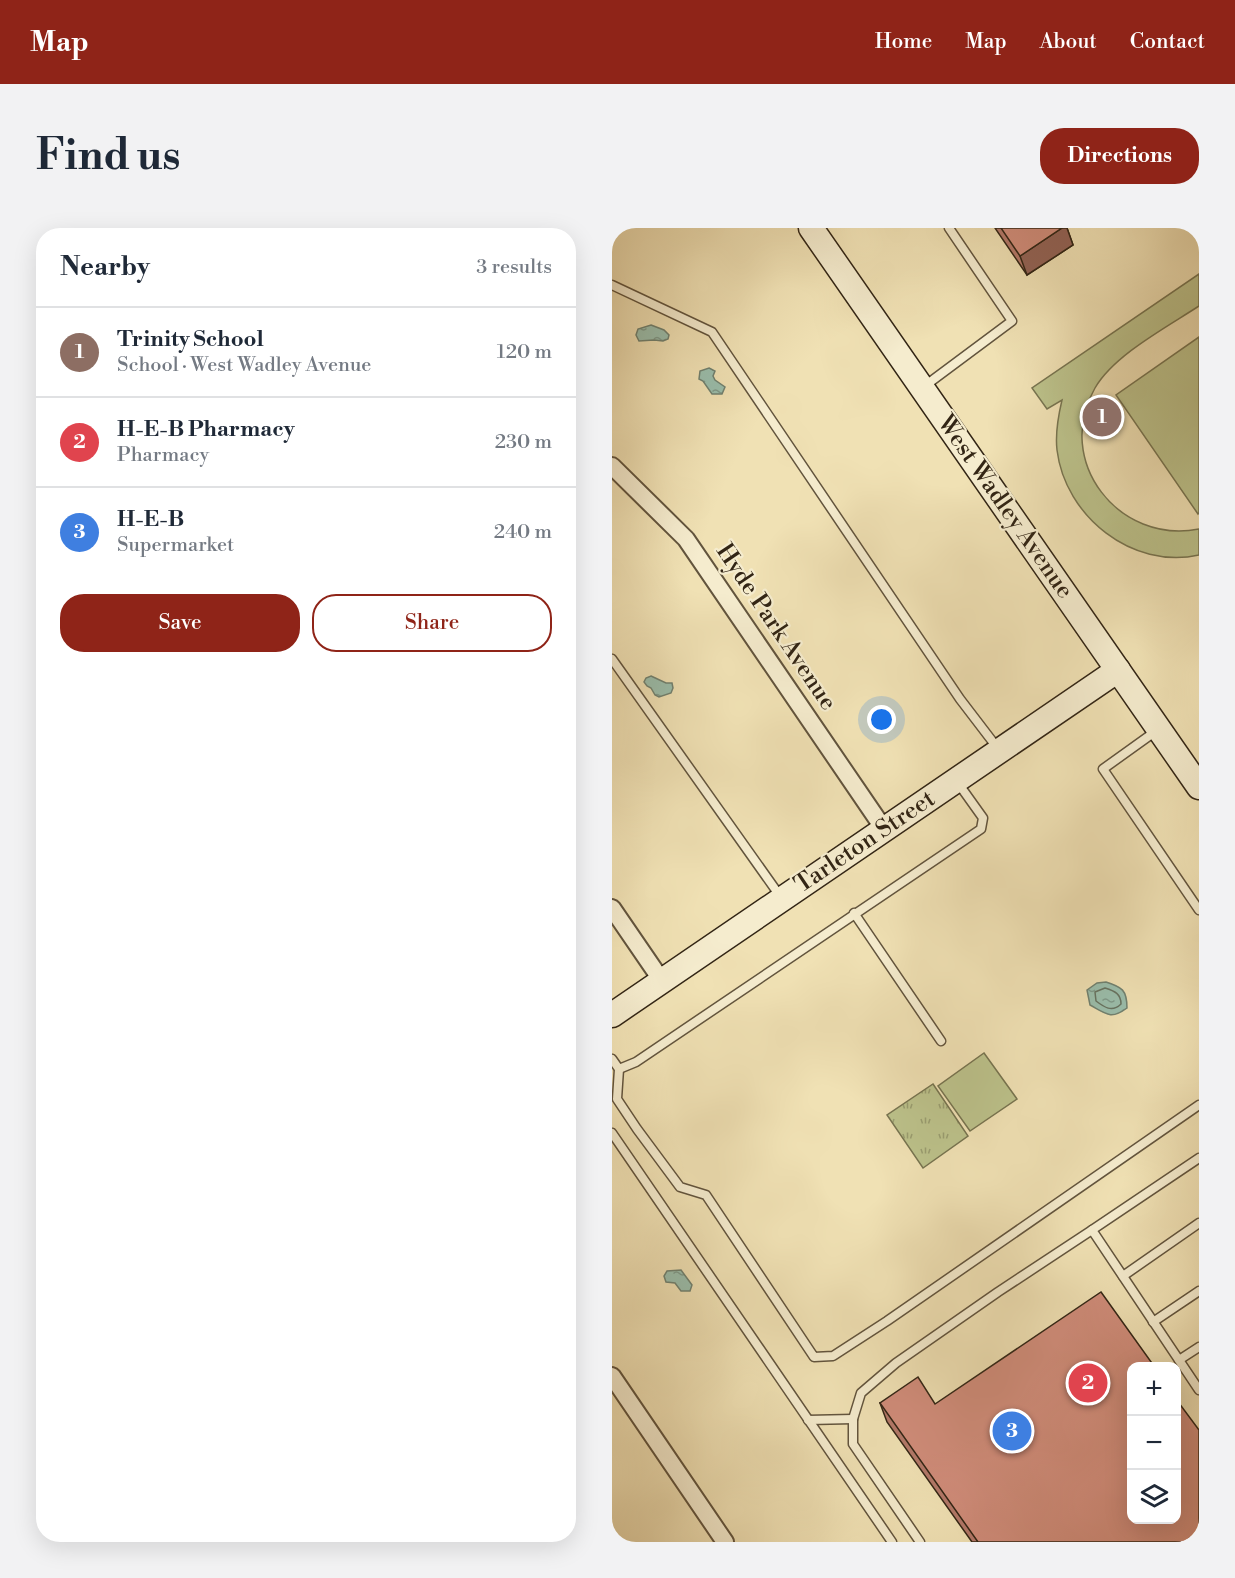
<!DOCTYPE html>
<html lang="en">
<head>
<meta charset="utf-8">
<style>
  :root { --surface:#fff; --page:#f2f2f3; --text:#1f2937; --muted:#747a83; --line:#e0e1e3; --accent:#8f2418 }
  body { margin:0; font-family:"Libre Bodoni",serif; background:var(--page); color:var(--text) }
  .controls { position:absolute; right:18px; bottom:18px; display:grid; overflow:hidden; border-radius:12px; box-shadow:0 6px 24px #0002 }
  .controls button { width:54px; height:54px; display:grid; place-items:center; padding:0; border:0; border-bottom:2px solid var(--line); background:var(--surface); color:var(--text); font:30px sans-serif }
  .you { position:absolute; left:270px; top:492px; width:21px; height:21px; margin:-15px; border:4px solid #fff; border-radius:50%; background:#1a73e8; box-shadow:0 0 0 9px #1a73e833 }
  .badge { display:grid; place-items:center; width:39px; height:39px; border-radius:50%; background:var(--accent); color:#fff; font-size:20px; font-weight:700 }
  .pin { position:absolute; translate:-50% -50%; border:3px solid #fff; box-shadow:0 2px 6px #0006 }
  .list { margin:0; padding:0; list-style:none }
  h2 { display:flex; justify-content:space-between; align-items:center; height:78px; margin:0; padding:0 24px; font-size:26px }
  h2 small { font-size:20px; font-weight:400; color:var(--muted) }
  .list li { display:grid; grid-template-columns:39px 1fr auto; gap:18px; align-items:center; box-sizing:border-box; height:90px; padding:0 24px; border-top:2px solid var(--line) }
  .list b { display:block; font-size:22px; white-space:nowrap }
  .list p { margin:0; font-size:20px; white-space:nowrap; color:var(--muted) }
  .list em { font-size:20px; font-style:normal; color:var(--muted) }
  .actions { display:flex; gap:12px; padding:18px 24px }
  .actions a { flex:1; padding:14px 0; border:2px solid var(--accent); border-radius:24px; text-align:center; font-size:21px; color:var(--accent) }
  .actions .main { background:var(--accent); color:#fff }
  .icon { flex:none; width:33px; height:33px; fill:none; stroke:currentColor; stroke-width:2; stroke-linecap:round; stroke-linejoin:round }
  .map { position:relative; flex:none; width:587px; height:1314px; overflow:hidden; border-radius:24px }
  header { display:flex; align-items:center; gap:36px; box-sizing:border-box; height:84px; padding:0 30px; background:var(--accent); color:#fff }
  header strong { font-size:28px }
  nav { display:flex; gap:33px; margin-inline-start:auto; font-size:21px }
  .intro { display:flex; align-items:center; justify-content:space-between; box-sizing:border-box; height:144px; padding:0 36px }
  h1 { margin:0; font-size:42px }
  .button { padding:15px 27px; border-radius:24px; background:var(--accent); color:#fff; font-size:21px; font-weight:700 }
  main { display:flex; gap:36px; padding:0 36px }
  aside { flex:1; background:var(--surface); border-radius:24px; box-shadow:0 6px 24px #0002 }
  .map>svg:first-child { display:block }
</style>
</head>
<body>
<header>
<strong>Map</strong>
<nav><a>Home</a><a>Map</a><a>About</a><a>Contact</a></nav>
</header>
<div class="intro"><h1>Find us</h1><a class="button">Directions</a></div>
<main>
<aside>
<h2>Nearby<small>3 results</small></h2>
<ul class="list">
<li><span class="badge" style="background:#8d6e63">1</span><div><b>Trinity School</b><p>School · West Wadley Avenue</p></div><em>120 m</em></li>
<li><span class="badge" style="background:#e0444e">2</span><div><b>H-E-B Pharmacy</b><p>Pharmacy</p></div><em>230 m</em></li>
<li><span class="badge" style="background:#3f7fe0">3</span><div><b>H-E-B</b><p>Supermarket</p></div><em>240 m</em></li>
</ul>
<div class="actions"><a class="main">Save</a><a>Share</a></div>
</aside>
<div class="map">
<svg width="587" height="1314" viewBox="0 0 587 1314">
  <defs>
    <pattern id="park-tufts" width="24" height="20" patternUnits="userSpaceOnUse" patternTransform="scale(1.5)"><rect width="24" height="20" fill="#bcc28b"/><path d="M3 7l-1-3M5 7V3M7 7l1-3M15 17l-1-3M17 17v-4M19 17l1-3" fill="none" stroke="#999d70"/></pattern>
    <pattern id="water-ripples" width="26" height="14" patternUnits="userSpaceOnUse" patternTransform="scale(1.5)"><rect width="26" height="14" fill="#9abeac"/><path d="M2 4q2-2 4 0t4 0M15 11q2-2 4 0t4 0" fill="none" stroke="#7e9a8b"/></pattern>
  </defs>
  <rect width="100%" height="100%" fill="#f0e1b4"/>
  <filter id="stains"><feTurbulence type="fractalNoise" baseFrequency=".00333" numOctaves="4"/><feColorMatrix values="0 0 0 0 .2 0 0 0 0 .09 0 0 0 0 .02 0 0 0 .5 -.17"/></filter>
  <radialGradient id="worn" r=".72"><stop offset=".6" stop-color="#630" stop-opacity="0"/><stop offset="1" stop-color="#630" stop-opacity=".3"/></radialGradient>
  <g fill="#bcc28b" stroke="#777450" stroke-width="1.5">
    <path d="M587 46V78C555 99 502 127 483 160 441 233 507 317 587 301V327C520 342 453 288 445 222 443 205 446 189 450 172L435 181 420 160Z"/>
    <path d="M587 109V285L586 286 504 167Z"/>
    <path d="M372 825 405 871 358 903 326 858Z"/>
  </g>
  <path fill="url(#park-tufts)" stroke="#777450" stroke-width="1.5" d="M321 856 356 908 311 940 275 887Z"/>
  <g fill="url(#water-ripples)" stroke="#708170" stroke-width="1.5">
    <path d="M39 97 52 102 57 107 56 111 51 113 42 112 27 113 24 107 26 101Z"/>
    <path d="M97 140 103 143 101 148 103 152 113 159 110 166H100L91 153 87 151 88 143Z"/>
    <path d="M39 448 54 455H60L61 460 59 465 47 469 43 467 39 460 35 458 32 454 34 450Z"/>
    <path d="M494 754C510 759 515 762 515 780 499 792 494 786 478 777L475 762 485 755Z"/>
    <path d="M69 1042 80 1057 78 1063H69L63 1055 54 1054 52 1048 55 1043Z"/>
  </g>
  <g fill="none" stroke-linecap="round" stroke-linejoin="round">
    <path stroke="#667260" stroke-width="1.5" d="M493 760C503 763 509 766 509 776 500 785 492 779 484 773L483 764Z"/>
    <g stroke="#62543d" stroke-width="11">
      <g id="lane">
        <path d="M0 57 100 104 348 471 387 522"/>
        <path d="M310 160 400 93 337 0"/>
        <path d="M0 431 168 668"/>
        <path d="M544 503 491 541 587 682"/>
        <path d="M242 685 329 813"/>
        <path d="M0 831 7 841 5 871 25 901 68 959 94 967 202 1129 221 1128 275 1093 587 877"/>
        <path d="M7 841 24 834 369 601 371 590 346 555"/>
        <path d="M0 905 280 1314"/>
        <path d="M587 930 480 1002 587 1162"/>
        <path d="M511 1048 587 995"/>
        <path d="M541 1094 587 1063"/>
        <path d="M567 1132 587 1119"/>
        <path d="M196 1192 241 1191"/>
        <path d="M308 1314 241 1216V1191L249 1165 284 1135 386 1064 480 1002"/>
      </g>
    </g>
    <g stroke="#62543d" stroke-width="20">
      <g id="street">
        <path d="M0 238 74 311 272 601"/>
        <path d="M0 680 50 753"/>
        <path d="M0 1148 113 1314"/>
      </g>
    </g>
    <g stroke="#322515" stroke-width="27">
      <g id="secondary">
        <path d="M199 0 587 559"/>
        <path d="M0 787 506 442"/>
      </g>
    </g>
    <use href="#lane" stroke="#f5ecce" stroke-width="8"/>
    <use href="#street" stroke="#f5ecce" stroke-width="16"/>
    <use href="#secondary" stroke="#f5ecce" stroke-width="24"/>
  </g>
  <g fill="#b37869" stroke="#322515" stroke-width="1.5">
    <path d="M383 0H455L461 17 415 47Z"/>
    <path d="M268 1175 323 1176 587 1314H360L275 1194Z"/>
  </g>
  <path fill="#926255" stroke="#322515" stroke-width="1.5" d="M450 0H455L461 17 415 47 408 28Z"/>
  <g fill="#d08c7a" stroke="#322515" stroke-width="1.5">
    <path d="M389 0H450L408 28Z"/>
    <path d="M489 1064 542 1138H519V1292H564V1171L587 1202V1314H366L268 1175 306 1149 323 1176Z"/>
  </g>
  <g text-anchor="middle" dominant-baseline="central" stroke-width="4.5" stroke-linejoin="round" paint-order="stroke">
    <g font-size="24" fill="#322515" stroke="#f5ecce">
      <text transform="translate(393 279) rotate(55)">West Wadley Avenue</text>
      <text transform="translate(164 399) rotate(56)">Hyde Park Avenue</text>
      <text transform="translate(253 614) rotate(-34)">Tarleton Street</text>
    </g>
  </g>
  <rect width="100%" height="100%" filter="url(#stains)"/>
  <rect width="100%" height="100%" fill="url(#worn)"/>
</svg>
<div class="controls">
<button>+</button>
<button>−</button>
<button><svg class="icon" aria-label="layers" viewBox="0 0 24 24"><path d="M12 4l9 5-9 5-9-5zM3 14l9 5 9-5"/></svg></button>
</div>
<div class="you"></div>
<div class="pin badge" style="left:490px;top:189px;background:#8d6e63">1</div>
<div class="pin badge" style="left:476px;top:1155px;background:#e0444e">2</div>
<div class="pin badge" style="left:400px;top:1203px;background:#3f7fe0">3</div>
</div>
</main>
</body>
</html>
